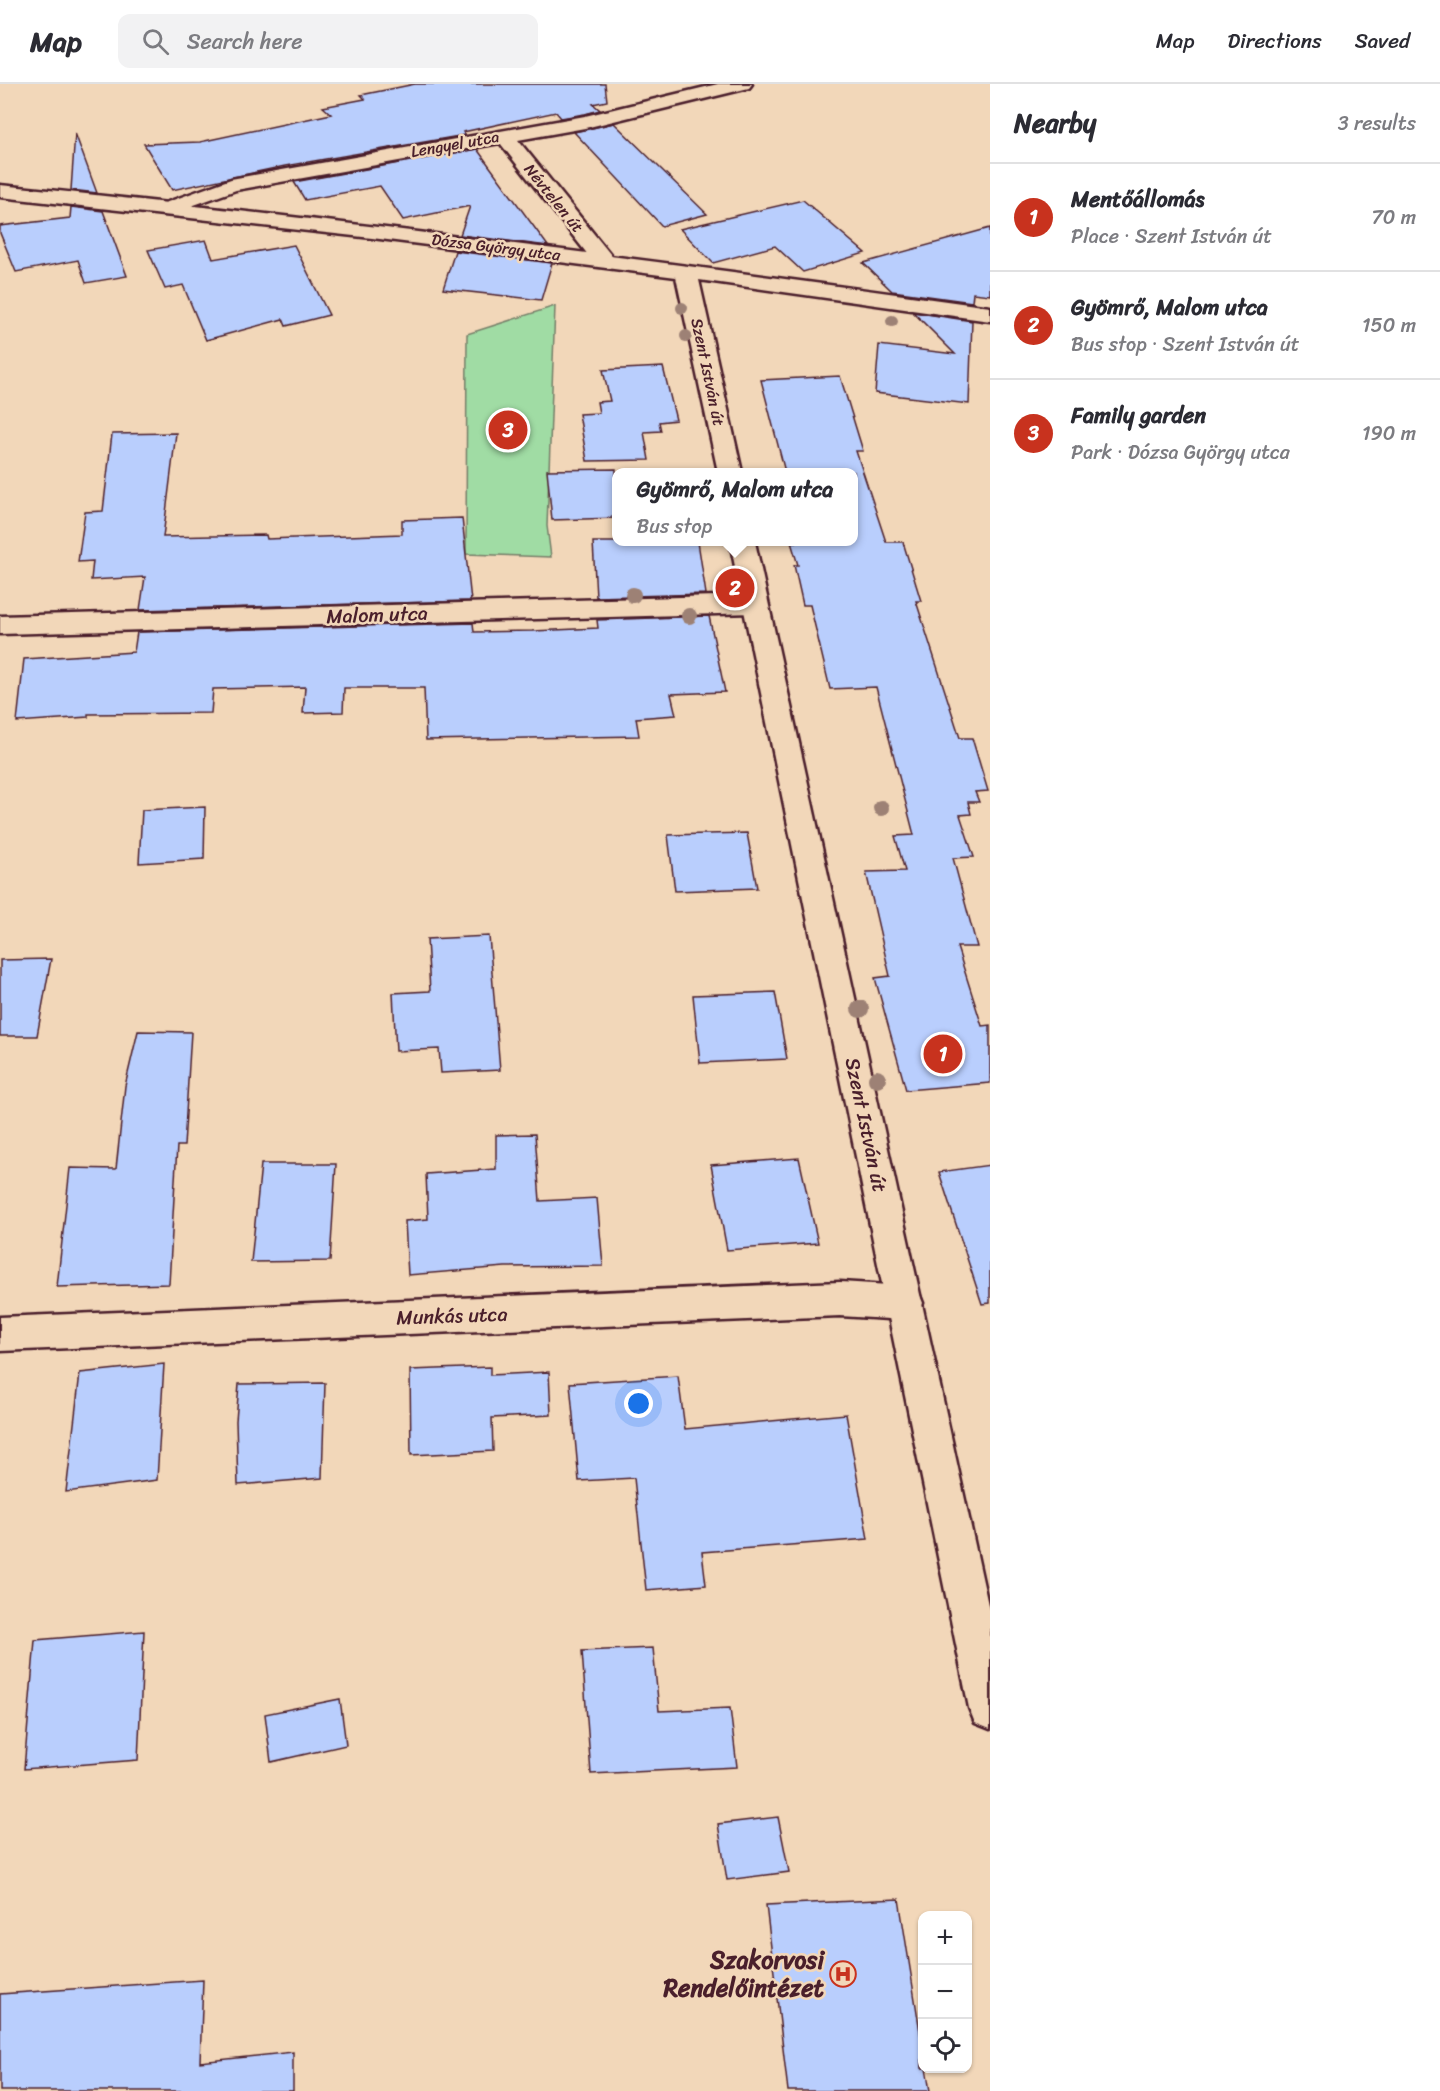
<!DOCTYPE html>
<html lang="en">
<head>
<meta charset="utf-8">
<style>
  :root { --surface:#fff; --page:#f2f2f3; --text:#2b2b33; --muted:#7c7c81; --line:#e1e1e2; --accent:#c8321e }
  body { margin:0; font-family:Sriracha,sans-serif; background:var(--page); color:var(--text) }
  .controls { position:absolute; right:18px; bottom:18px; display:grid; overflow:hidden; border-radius:12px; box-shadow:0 2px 4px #0004 }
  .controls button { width:54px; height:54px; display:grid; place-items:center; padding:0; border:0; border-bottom:2px solid var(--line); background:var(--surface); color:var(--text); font:30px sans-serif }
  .you { position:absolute; left:639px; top:1320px; width:21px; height:21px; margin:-15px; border:4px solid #fff; border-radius:50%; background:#1a73e8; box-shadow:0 0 0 9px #1a73e833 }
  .badge { display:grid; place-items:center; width:39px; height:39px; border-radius:50%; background:var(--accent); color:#fff; font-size:20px; font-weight:700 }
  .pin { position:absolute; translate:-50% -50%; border:3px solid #fff; box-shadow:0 2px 6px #0006 }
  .popup { position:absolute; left:612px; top:384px; width:246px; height:78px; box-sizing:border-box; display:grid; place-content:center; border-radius:12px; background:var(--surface); filter:drop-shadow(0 2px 4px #0005); font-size:20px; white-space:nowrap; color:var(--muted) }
  .popup b { font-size:22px; color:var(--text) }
  .popup::after { content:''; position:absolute; left:50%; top:100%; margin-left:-12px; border:12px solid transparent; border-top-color:var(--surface) }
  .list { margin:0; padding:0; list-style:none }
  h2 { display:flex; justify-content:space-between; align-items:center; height:78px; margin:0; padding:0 24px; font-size:26px }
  h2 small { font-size:20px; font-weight:400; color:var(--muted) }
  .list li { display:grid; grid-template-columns:39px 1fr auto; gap:18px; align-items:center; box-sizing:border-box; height:108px; padding:0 24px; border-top:2px solid var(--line) }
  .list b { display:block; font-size:22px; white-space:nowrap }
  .list p { margin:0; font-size:20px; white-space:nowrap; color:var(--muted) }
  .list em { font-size:20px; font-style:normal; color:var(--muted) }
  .icon { flex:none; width:33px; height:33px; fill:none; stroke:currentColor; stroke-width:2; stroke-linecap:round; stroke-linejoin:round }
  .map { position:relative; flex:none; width:990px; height:2007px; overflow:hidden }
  header { display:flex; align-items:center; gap:36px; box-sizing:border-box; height:84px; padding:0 30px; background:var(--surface); border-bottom:2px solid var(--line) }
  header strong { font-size:28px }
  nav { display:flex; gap:33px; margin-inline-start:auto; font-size:21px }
  .search { width:420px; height:54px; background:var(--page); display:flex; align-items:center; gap:15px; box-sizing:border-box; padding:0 21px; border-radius:12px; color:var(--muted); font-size:22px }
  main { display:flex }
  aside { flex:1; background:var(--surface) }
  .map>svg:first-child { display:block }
</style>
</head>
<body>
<header>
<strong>Map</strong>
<div class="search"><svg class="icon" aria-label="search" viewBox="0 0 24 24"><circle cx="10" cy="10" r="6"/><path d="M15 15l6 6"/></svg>Search here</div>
<nav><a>Map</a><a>Directions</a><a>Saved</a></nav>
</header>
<main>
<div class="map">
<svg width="990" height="2007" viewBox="0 0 990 2007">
  <rect width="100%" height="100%" fill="#f2d7b9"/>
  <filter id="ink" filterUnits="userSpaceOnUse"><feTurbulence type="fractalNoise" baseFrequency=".0167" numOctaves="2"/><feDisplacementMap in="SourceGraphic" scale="12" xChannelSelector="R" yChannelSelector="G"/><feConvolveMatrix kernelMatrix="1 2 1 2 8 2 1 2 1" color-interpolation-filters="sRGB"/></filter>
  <g filter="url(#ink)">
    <path fill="#a0dca4" stroke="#757e68" stroke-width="1.5" d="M555 222 547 442 551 473 466 470 467 250Z"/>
    <g fill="#b9cefd" stroke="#4a1f2b" stroke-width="1.5">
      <path d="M415 0H605L607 17 593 20 600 26 585 30 561 34 556 28 463 48 465 51 285 82 172 106 144 60 200 58 331 30 323 23 365 15 361 11Z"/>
      <path d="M614 39 707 130 662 142 574 48Z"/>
      <path d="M75 49 97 109 71 106Z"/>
      <path d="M477 65 548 162 460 151 470 122 403 136 380 102 305 116 294 98Z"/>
      <path d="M803 116 865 169 803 188 775 162 713 179 680 145Z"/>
      <path d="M71 123 103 127 127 192 86 199 78 176 16 188 0 149V142L70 134Z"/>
      <path d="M990 144V211L973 209 972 218 892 207 863 179Z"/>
      <path d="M206 156 213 175 294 161 329 231 286 242 283 235 206 256 183 201 165 205 148 166Z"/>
      <path d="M455 167 552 179 541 216 443 205Z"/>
      <path d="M913 228 972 237 969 320 875 309 879 261 955 270Z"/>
      <path d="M663 283 676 336 659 338 661 347 644 348 649 376 587 377 579 330 599 329 597 318 610 317 603 286Z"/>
      <path d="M840 292 863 367H856L886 458H903L921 517H916L960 654H972L988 707 975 708 979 718H968L971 730 960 731 974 773 953 774 977 863H957L982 942 990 941V999L906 1006 875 894 890 892 866 788 905 787 895 752 914 751 876 603 830 605 810 521H803L794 481H798L791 458H854V388H772H785L761 296Z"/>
      <path d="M176 349 163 453 266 451 267 455 402 450V436L462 434 471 517 140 526 145 493 91 496 93 477 78 478 85 428 103 427 112 350Z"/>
      <path d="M616 385V434L552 436 547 386Z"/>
      <path d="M593 458H698L706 510 596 513Z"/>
      <path d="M709 532 725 608 671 610 676 631 636 634 639 652 426 656 424 604H344L343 628 303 629 305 603 213 605 211 629 88 630V633L17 638 24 575 134 568 137 548 473 539 474 548 533 547 598 544 597 536Z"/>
      <path d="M205 723 204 775 139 779 142 726Z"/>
      <path d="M747 749 757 804 675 807 668 751Z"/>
      <path d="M489 852 500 986 441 989 439 965 396 967 393 909 430 907 427 855Z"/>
      <path d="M51 875 37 952H0V876Z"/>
      <path d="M775 908 787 975 700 979 693 911Z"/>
      <path d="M138 947 191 948 184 1062H177L169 1200 57 1203 70 1084 116 1085 125 1002Z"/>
      <path d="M535 1050 540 1117 597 1114 603 1182 505 1183 408 1191 405 1137 428 1135 426 1090 496 1085V1051Z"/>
      <path d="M799 1074 818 1159 727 1166 711 1081Z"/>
      <path d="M261 1080H336L330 1177 251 1178Z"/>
      <path d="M990 1081V1219L982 1220 939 1088Z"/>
      <path d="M164 1280 157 1396 66 1408 80 1289Z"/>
      <path d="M490 1283V1291L549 1288 551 1331 492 1334 493 1367 411 1371 410 1286Z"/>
      <path d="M678 1292 685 1345 846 1330 868 1455 702 1468 706 1501 646 1506 634 1394 579 1397 570 1299Z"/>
      <path d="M325 1299 322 1394 238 1401 236 1337 239 1300Z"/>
      <path d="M144 1547 138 1676 24 1685 35 1556Z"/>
      <path d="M653 1564 659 1627 730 1624 737 1683 591 1690 582 1567Z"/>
      <path d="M340 1615 346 1661 271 1678 265 1630Z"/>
      <path d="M778 1733 789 1788 727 1796 718 1740Z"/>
      <path d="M899 1815 922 1960V1984H926L930 2007H788L766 1821Z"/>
      <path d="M203 1896 200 1978 293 1968V2007H0V1910Z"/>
    </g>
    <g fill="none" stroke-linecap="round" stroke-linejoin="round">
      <g stroke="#4a1f2b" stroke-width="5">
        <g id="street">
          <path d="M718 0H752L749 4 585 44 518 56 615 176 612 181 604 182 596 181 500 59 236 106 169 130 162 128 159 124 162 120 231 95 585 32Z"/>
          <path d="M754 511 763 514 767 520 763 526 754 529 0 550V532Z"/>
          <path d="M840 1198 905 1202 918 1207 923 1219 918 1231 905 1236 840 1232 0 1267V1233Z"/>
        </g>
      </g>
      <g stroke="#4a1f2b" stroke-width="5">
        <g id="secondary">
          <path d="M0 101C331 135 661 177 990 223V237L699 196 742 388H718L676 193 372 154 0 113Z"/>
          <path d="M730 458H755L990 1530V1645L975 1639 969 1624Z"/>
        </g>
      </g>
      <path stroke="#4a1f2b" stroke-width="3" stroke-dasharray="1.5 4" stroke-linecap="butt" d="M612 433 611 430H616"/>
      <use href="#street" fill="#f2d7b9" fill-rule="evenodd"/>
      <use href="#secondary" fill="#f2d7b9" fill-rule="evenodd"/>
    </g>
    <g fill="#9d8175">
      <circle cx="682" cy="224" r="6"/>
      <circle cx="892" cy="237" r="6"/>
      <circle cx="686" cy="252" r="6"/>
      <circle cx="633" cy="511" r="8"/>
      <circle cx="689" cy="532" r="8"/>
      <circle cx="881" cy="724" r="8"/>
      <circle cx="860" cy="925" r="9"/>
      <circle cx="877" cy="995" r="9"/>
    </g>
  </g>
  <defs>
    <g id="hospital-ring" transform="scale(1.35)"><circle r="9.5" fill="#f2d7b9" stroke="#c8321e" stroke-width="1.5"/><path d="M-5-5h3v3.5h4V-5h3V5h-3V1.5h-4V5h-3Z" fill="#c8321e"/></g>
  </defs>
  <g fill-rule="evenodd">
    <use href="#hospital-ring" x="843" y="1890"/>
  </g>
  <g text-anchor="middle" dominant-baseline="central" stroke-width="5" stroke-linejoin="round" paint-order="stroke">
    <g font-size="16" fill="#4a1f2b" stroke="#f2d7b9">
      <text transform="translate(455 60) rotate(-10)">Lengyel utca</text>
      <text transform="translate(554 114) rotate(51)">Névtelen út</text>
      <text transform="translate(496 163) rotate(7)">Dózsa György utca</text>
      <text transform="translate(708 288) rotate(78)">Szent István út</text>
    </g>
    <g font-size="20" fill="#4a1f2b" stroke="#f2d7b9">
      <text transform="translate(377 531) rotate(-2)">Malom utca</text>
      <text transform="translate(866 1041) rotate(78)">Szent István út</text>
      <text transform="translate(452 1232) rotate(-2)">Munkás utca</text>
    </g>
    <g font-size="24" font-weight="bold" fill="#4a1f2b" stroke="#f2d7b9" text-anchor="end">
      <text x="824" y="1876">Szakorvosi<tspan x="824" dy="28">Rendelőintézet</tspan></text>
    </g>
  </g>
</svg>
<div class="controls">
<button>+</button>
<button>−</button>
<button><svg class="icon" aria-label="locate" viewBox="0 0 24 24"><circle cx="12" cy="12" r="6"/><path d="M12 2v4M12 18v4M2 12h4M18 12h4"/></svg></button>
</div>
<div class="you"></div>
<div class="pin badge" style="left:943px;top:970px">1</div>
<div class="pin badge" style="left:735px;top:504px">2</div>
<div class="popup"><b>Gyömrő, Malom utca</b>Bus stop</div>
<div class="pin badge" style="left:508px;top:346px">3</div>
</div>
<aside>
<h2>Nearby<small>3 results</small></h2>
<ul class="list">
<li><span class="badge">1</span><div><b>Mentőállomás</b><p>Place · Szent István út</p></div><em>70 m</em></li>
<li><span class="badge">2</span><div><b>Gyömrő, Malom utca</b><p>Bus stop · Szent István út</p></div><em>150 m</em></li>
<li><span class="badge">3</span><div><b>Family garden</b><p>Park · Dózsa György utca</p></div><em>190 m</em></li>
</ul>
</aside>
</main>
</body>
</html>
